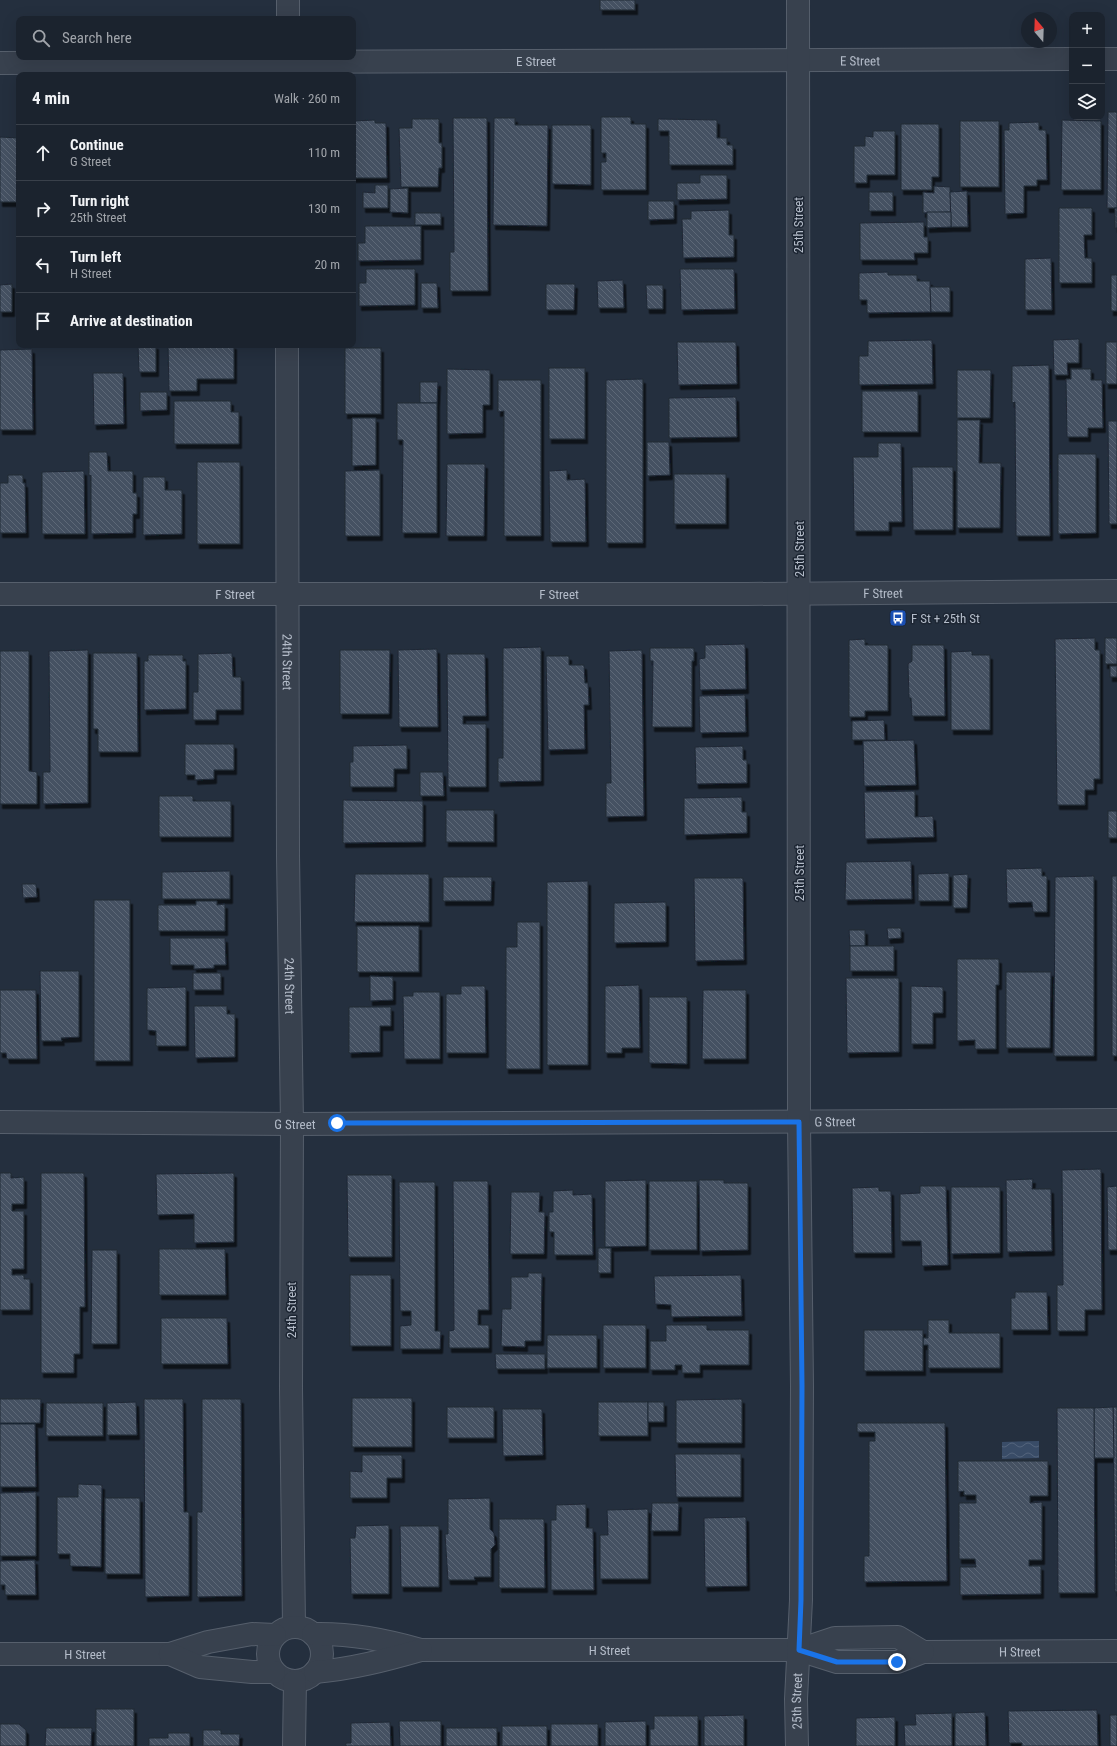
<!DOCTYPE html>
<html lang="en">
<head>
<meta charset="utf-8">
<style>
  :root { --surface:#1b232e; --page:#282f3a; --text:#f1f3f6; --muted:#a0a4aa; --line:#39404a }
  body { margin:0; font-family:"Roboto Condensed",sans-serif; background:var(--page); color:var(--text) }
  .controls { position:absolute; right:12px; top:12px; display:grid; overflow:hidden; border-radius:8px; box-shadow:0 4px 16px #0002 }
  .controls button { width:36px; height:36px; display:grid; place-items:center; padding:0; border:0; border-bottom:1px solid var(--line); background:var(--surface); color:var(--text); font:20px sans-serif }
  .compass { position:absolute; left:1021px; top:12px; width:36px; height:36px; border-radius:50%; background:var(--surface); box-shadow:0 4px 16px #0002; rotate:341deg }
  .stop { position:absolute; width:12px; height:12px; margin:-9px; border:3px solid #1a73e8; border-radius:50%; background:#fff }
  .stop.end { background:#1a73e8; border-color:#fff; box-shadow:0 1px 4px #0008 }
  .list { margin:0; padding:0; list-style:none }
  h2 { display:flex; justify-content:space-between; align-items:center; height:52px; margin:0; padding:0 16px; font-size:17px }
  h2 small { font-size:13px; font-weight:400; color:var(--muted) }
  .list li { display:grid; grid-template-columns:26px 1fr auto; gap:12px; align-items:center; box-sizing:border-box; height:56px; padding:0 16px; border-top:1px solid var(--line) }
  .list b { display:block; font-size:15px; white-space:nowrap }
  .list p { margin:0; font-size:13px; white-space:nowrap; color:var(--muted) }
  .list em { font-size:13px; font-style:normal; color:var(--muted) }
  .icon { flex:none; width:22px; height:22px; fill:none; stroke:currentColor; stroke-width:2; stroke-linecap:round; stroke-linejoin:round }
  .map { position:relative; flex:none; width:1117px; height:1746px; overflow:hidden }
  .search { position:absolute; background:var(--surface); box-shadow:0 4px 16px #0002; left:16px; top:16px; width:340px; height:44px; display:flex; align-items:center; gap:10px; box-sizing:border-box; padding:0 14px; border-radius:8px; color:var(--muted); font-size:15px }
  .panel { position:absolute; background:var(--surface); box-shadow:0 4px 16px #0002; left:16px; top:72px; width:340px; height:276px; border-radius:8px }
  .map>svg:first-child { display:block }
</style>
</head>
<body>
<div class="map">
<svg width="1117" height="1746" viewBox="0 0 1117 1746">
  <defs>
    <pattern id="water-waves" width="16" height="10" patternUnits="userSpaceOnUse"><rect width="16" height="10" fill="#394c67"/><path d="M0 5q4-4 8 0t8 0" fill="none" stroke="#53647b"/></pattern>
    <pattern id="building-back-hatch" width="6" height="6" patternUnits="userSpaceOnUse"><rect width="6" height="6" fill="#455162"/><path d="M-1 5l2 2M0 0l6 6M5-1l2 2" fill="none" stroke="#5d6877"/></pattern>
    <filter id="shadow"><feDropShadow dx="2.5" dy="4.5" stdDeviation="0" flood-color="#0009"/></filter>
  </defs>
  <rect width="100%" height="100%" fill="#242f3e"/>
  <path fill="url(#water-waves)" d="M1039 1441V1458L1002 1459V1442Z"/>
  <g fill="url(#building-back-hatch)" stroke="#1f2835" filter="url(#shadow)">
    <rect x="600" y="0" width="35" height="10"/>
    <path d="M1108 112H1117V208H1107Z"/>
    <path d="M601 117H631V124H646V190H601V162H606V153H601Z"/>
    <path d="M453 118H487L488 291H450V252H454Z"/>
    <path d="M494 118H515V125H548L547 226 493 225Z"/>
    <path d="M412 119H439V143H442V168H439L438 187H401L399 128H412Z"/>
    <path d="M658 119 717 120V138H727V145H733V165H669V131H658Z"/>
    <path d="M375 120V123H386L387 178H353V121Z"/>
    <path d="M1062 120 1101 121V190H1061Z"/>
    <rect x="960" y="121" width="39" height="66"/>
    <path d="M1039 122V130H1046L1047 180H1037V186H1024V213L1005 214 1004 130H1009V123Z"/>
    <path d="M901 124H939V177H932V190H901Z"/>
    <path d="M552 125H591V185L552 184Z"/>
    <path d="M873 131H895V175H867V183H854V146H865V136L873 137Z"/>
    <path d="M0 137 19 138V202H0Z"/>
    <path d="M700 175H727V199L677 200V183H700Z"/>
    <path d="M375 185H388V208H363V192L375 193Z"/>
    <path d="M934 186 950 187 951 212 923 213V192L934 193Z"/>
    <path d="M408 188V213L390 212V189Z"/>
    <path d="M967 191 968 227H951L950 192Z"/>
    <rect x="869" y="192" width="24" height="19"/>
    <path d="M648 201H674V219L648 220Z"/>
    <path d="M1059 208H1092V235H1084L1085 258H1092V283H1059Z"/>
    <rect x="1115" y="208" width="2" height="20"/>
    <path d="M729 210V235H734V257L683 258 682 219H691V211Z"/>
    <path d="M927 212H951V227L927 228Z"/>
    <rect x="415" y="213" width="26" height="12"/>
    <path d="M924 222V237H928V253H914L915 260H860V223Z"/>
    <path d="M365 226H421V260L358 261V243H365Z"/>
    <path d="M1051 258 1052 310H1025V259Z"/>
    <path d="M366 269H415V305L359 306V283H366Z"/>
    <path d="M680 269H734L735 309 681 310Z"/>
    <path d="M888 272V275H917V281H930L931 312 867 313V300H859V273Z"/>
    <rect x="1111" y="275" width="6" height="36"/>
    <path d="M623 280 624 308H598L597 281Z"/>
    <path d="M421 283H437L438 308H421Z"/>
    <path d="M12 284V312H0V285Z"/>
    <path d="M546 284H575L574 310H546Z"/>
    <path d="M646 285H663V309H647Z"/>
    <path d="M930 287H950V312H931Z"/>
    <path d="M1079 339V363H1067L1068 375H1054L1053 340Z"/>
    <path d="M932 340 933 384 859 385V356H868V341Z"/>
    <path d="M677 342H736L737 384 678 385Z"/>
    <rect x="1106" y="342" width="11" height="42"/>
    <path d="M138 345H156V372H139Z"/>
    <path d="M168 345H234V379H197V391H169Z"/>
    <rect x="345" y="348" width="36" height="66"/>
    <path d="M32 349 33 430H0V350Z"/>
    <path d="M1049 365 1050 536H1016L1015 402 1012 403V366Z"/>
    <rect x="549" y="368" width="36" height="71"/>
    <path d="M447 369 490 370V405H483V433L447 434Z"/>
    <path d="M1071 369H1091V380H1102L1103 428H1088V437H1067L1066 379H1071Z"/>
    <path d="M957 370H991L990 418H957Z"/>
    <path d="M93 373H123L124 424 94 425Z"/>
    <path d="M643 379V543H606V380Z"/>
    <path d="M498 380H541V536H504V411L498 412Z"/>
    <path d="M420 382H438L437 403H420Z"/>
    <rect x="862" y="391" width="56" height="41"/>
    <path d="M140 392H167V410L140 411Z"/>
    <path d="M736 397 737 437 669 438V398Z"/>
    <path d="M174 401H231V412H239V444H174Z"/>
    <path d="M397 403H437V533H402L403 440H397Z"/>
    <path d="M352 418H376V465L352 466Z"/>
    <path d="M957 420H980L979 463H1001L1000 528H957Z"/>
    <path d="M1108 421H1117V524H1109Z"/>
    <path d="M647 442H669L670 475 647 476Z"/>
    <path d="M878 443H901L902 522H889V531H854L853 457H878Z"/>
    <path d="M89 452H107L108 471H133V493H137V514H133V533L91 534V475L89 476Z"/>
    <path d="M1058 454H1096V533L1058 534Z"/>
    <rect x="197" y="462" width="43" height="82"/>
    <path d="M447 464H485L484 536H446Z"/>
    <path d="M912 467H953V530H913Z"/>
    <path d="M380 470V536H345V471Z"/>
    <path d="M567 470V480L585 479 586 542H550L549 471Z"/>
    <path d="M84 471 85 534H42V472Z"/>
    <rect x="674" y="474" width="52" height="50"/>
    <path d="M8 475H23V483H25L26 533H0V483H8Z"/>
    <path d="M143 477H165V490H182V534L143 535Z"/>
    <path d="M1095 638V650H1100V779H1094V790H1085V805H1057L1055 639Z"/>
    <rect x="1105" y="638" width="12" height="26"/>
    <path d="M865 639V645H888V711H865V717H849V640Z"/>
    <path d="M745 644 746 689 700 690 699 659 705 658V645Z"/>
    <path d="M912 645H944L945 716H912L911 698H909L908 664 912 661Z"/>
    <path d="M541 647V781L498 782V758H503V648Z"/>
    <path d="M650 648H694V661H692V727H652L653 661H650Z"/>
    <path d="M437 649 438 727H399L398 650Z"/>
    <path d="M88 650V803L43 804V772H50L49 651Z"/>
    <path d="M340 650H390L389 714H340Z"/>
    <path d="M642 650 644 816 606 817V783H611L609 651Z"/>
    <path d="M0 651H29V771L37 772V804H0Z"/>
    <path d="M972 651V655H990V730H951V652Z"/>
    <path d="M93 653H137L138 752H98V729H93Z"/>
    <path d="M232 653 233 677H241V710H216V720H193V692H198V654Z"/>
    <path d="M447 654H485L486 716H463V724H486V787H448Z"/>
    <path d="M148 655H183V661H186V709L144 710V661H148Z"/>
    <path d="M546 656H569V665H584L585 683H588L589 705H584L585 749 548 750Z"/>
    <rect x="1110" y="666" width="7" height="11"/>
    <path d="M745 695 746 732 700 733 699 696Z"/>
    <path d="M884 720 885 740H852V721Z"/>
    <path d="M914 740 916 785 864 786 863 741Z"/>
    <path d="M185 744H234V770H214V779L195 780V775H185Z"/>
    <path d="M407 745V769H394V787H350V762H353V746Z"/>
    <path d="M743 746V760H747V783L696 784 695 747Z"/>
    <path d="M420 772H443L444 796H420Z"/>
    <path d="M915 791V817L933 816 934 837 865 839 864 792Z"/>
    <path d="M159 796H193V801H231V837H159Z"/>
    <path d="M742 797V812H747V833L684 835V798Z"/>
    <path d="M343 800 423 801V842L343 843Z"/>
    <rect x="446" y="810" width="48" height="32"/>
    <rect x="1108" y="811" width="9" height="27"/>
    <path d="M911 861 912 899 845 900 846 862Z"/>
    <path d="M1042 868V876H1047V912H1033L1032 902 1007 903 1006 869Z"/>
    <path d="M230 871V899H162V872Z"/>
    <path d="M949 873V901H918V874Z"/>
    <path d="M355 874H429V922H354Z"/>
    <path d="M968 874 967 908H953V875Z"/>
    <path d="M1094 876V1056H1054L1055 877Z"/>
    <rect x="1112" y="876" width="5" height="180"/>
    <path d="M443 877H492L491 901H443Z"/>
    <path d="M694 878H743L744 960 695 961Z"/>
    <path d="M588 881V1065H547V882Z"/>
    <path d="M22 884H36L37 897 23 898Z"/>
    <rect x="94" y="900" width="36" height="161"/>
    <path d="M196 901H217V905L225 904V931H158V905H196Z"/>
    <path d="M666 902V942L614 943V903Z"/>
    <path d="M517 922H540V1069H506V947H517Z"/>
    <rect x="357" y="926" width="62" height="46"/>
    <path d="M887 928H901V938L888 939Z"/>
    <path d="M849 930H865V946H850Z"/>
    <path d="M170 938H225L226 965H214V968L194 969V965H170Z"/>
    <rect x="850" y="946" width="44" height="25"/>
    <path d="M957 959H999V985H996V1049H975V1040L957 1041Z"/>
    <path d="M40 971H79V1037L61 1038 62 1041H41Z"/>
    <path d="M1006 972H1051L1050 1048H1006Z"/>
    <rect x="193" y="973" width="28" height="17"/>
    <path d="M370 976 393 977V1000L370 1001Z"/>
    <path d="M846 978H899V1052L847 1053Z"/>
    <path d="M639 985 640 1048H622V1053H605V986Z"/>
    <path d="M461 986H485L486 1053H446V994H461Z"/>
    <path d="M911 986 943 987V1013H933V1044H911Z"/>
    <path d="M186 987V1046H156V1031L147 1030V988Z"/>
    <path d="M0 990H36L37 1059H7L6 1053H0Z"/>
    <path d="M703 990H746V1059H702Z"/>
    <path d="M413 992H440V1059H404L403 996H413Z"/>
    <path d="M649 997H687V1064L649 1063Z"/>
    <path d="M194 1006H227V1014H235V1057L195 1058Z"/>
    <path d="M349 1007H391V1026H380V1052L349 1053Z"/>
    <path d="M1101 1169 1102 1310H1085V1331H1057V1285H1063L1062 1170Z"/>
    <path d="M0 1173H11V1178L24 1177V1204H12V1211H24V1269H12V1275H24V1279H30V1310H0Z"/>
    <path d="M41 1173H84L85 1307H80V1354H74V1373H41Z"/>
    <path d="M234 1173V1242L194 1243V1214L157 1215 156 1174Z"/>
    <path d="M347 1175H392V1257H348Z"/>
    <path d="M1033 1179 1032 1189H1051L1052 1251 1007 1252 1006 1180Z"/>
    <path d="M646 1180V1246L605 1247V1181Z"/>
    <path d="M699 1180H724V1183H748V1250L700 1251Z"/>
    <path d="M453 1181H488L489 1310H478V1325H489V1348H449V1331L454 1330Z"/>
    <rect x="649" y="1181" width="48" height="69"/>
    <path d="M399 1182H435V1331H441L440 1349H400V1326L411 1325V1311H400Z"/>
    <path d="M920 1186H946L948 1265 922 1266 921 1241H900V1194L920 1193Z"/>
    <path d="M1117 1186V1250H1108L1107 1187Z"/>
    <path d="M879 1187V1191H891L892 1253H853L852 1188Z"/>
    <path d="M951 1187H1000V1253L951 1254Z"/>
    <path d="M573 1190V1195L592 1194 593 1255H554V1232H549V1212H553V1191Z"/>
    <path d="M511 1192H540L539 1212H545L544 1254H510Z"/>
    <rect x="598" y="1248" width="13" height="25"/>
    <path d="M159 1249H225L226 1295H159Z"/>
    <path d="M92 1250H117V1344H91Z"/>
    <path d="M528 1273H542L541 1341H525V1347L501 1346 502 1309H511V1277H528Z"/>
    <rect x="350" y="1275" width="41" height="71"/>
    <path d="M741 1275 742 1316 671 1317V1305L655 1304 654 1276Z"/>
    <path d="M1015 1292H1047L1048 1330H1011V1298H1015Z"/>
    <path d="M161 1318H227L228 1364H161Z"/>
    <path d="M928 1320H949V1333H1000V1368H928V1345H923V1338H928Z"/>
    <rect x="603" y="1325" width="43" height="43"/>
    <path d="M666 1325H707V1330H749V1365H700V1373H682V1365H675V1370H650V1341H666Z"/>
    <rect x="864" y="1330" width="59" height="41"/>
    <rect x="547" y="1335" width="50" height="33"/>
    <path d="M495 1354H545V1369H496Z"/>
    <rect x="352" y="1398" width="60" height="49"/>
    <path d="M0 1399H41L40 1423H0Z"/>
    <path d="M144 1399H183L184 1512H189V1596L145 1597Z"/>
    <path d="M202 1399H241L242 1596 197 1597V1512H202Z"/>
    <path d="M742 1399V1443H676V1400Z"/>
    <path d="M136 1402 137 1435H107V1403Z"/>
    <rect x="598" y="1402" width="50" height="34"/>
    <rect x="648" y="1402" width="16" height="20"/>
    <rect x="46" y="1403" width="57" height="33"/>
    <rect x="447" y="1407" width="47" height="31"/>
    <path d="M1113 1407H1117V1592H1115Z"/>
    <path d="M1113 1407 1114 1458H1094V1408Z"/>
    <path d="M1057 1408H1094L1095 1593H1058Z"/>
    <path d="M502 1409H542L543 1455 503 1456Z"/>
    <path d="M857 1423H945L947 1581 864 1582V1556H869V1441H875V1432H857Z"/>
    <path d="M0 1424H35L36 1487H0Z"/>
    <path d="M675 1454H741V1497H676Z"/>
    <path d="M362 1455H402V1478H387V1498H350V1471L362 1472Z"/>
    <path d="M958 1461H1048V1496H1030V1503L1042 1502V1560H1029V1566H1041V1594L960 1595V1567H976L975 1559H959V1503H976V1495H964V1491L958 1492Z"/>
    <path d="M78 1484 102 1485 101 1567 70 1566V1554H57V1497H78Z"/>
    <path d="M36 1492V1556H0V1493Z"/>
    <rect x="105" y="1498" width="35" height="76"/>
    <path d="M490 1498V1529L494 1533 495 1545 491 1549V1577H474L475 1580H448L445 1534H448V1499Z"/>
    <path d="M652 1503H679L678 1531H651Z"/>
    <path d="M586 1504V1528H593L594 1590H551V1520H556V1505Z"/>
    <path d="M648 1509V1579H600V1535H608L607 1510Z"/>
    <path d="M746 1517 747 1586 705 1587 704 1518Z"/>
    <path d="M499 1519H544L545 1588H499Z"/>
    <path d="M389 1525V1594H351L350 1538H355L356 1526Z"/>
    <path d="M400 1526H439V1587H401Z"/>
    <path d="M35 1560 36 1595H5V1585H0V1561Z"/>
    <rect x="96" y="1709" width="38" height="37"/>
    <path d="M1097 1710 1098 1746H1022V1743H1009L1008 1711Z"/>
    <path d="M985 1712 986 1746H955V1713Z"/>
    <path d="M952 1713V1746H905L904 1725H916L915 1714Z"/>
    <path d="M744 1715V1746H704V1716Z"/>
    <rect x="1110" y="1715" width="7" height="31"/>
    <path d="M654 1716H698V1746H650V1729H654Z"/>
    <path d="M895 1717V1746H856V1718Z"/>
    <path d="M399 1721H441V1746H400Z"/>
    <path d="M646 1721V1746H605V1722Z"/>
    <path d="M390 1722 391 1746H346V1743H351V1723Z"/>
    <path d="M0 1724H19L26 1730V1746H0Z"/>
    <rect x="551" y="1724" width="47" height="22"/>
    <rect x="502" y="1726" width="45" height="20"/>
    <path d="M46 1728H92L91 1746H45Z"/>
    <rect x="446" y="1728" width="51" height="18"/>
    <path d="M203 1730H221V1734H240L239 1746H203Z"/>
    <path d="M168 1733H190V1746H149V1738H168Z"/>
  </g>
  <g fill="none" stroke-linecap="round" stroke-linejoin="round">
    <g stroke="#565f6c" stroke-width="24">
      <g id="minor">
        <path d="M288 19V0"/>
        <path d="M1102 59H1117"/>
        <path id="s1" d="M0 63C357 59 715 63 1072 59"/>
        <path id="s2" d="M287 345 288 855 292 1124 291 1388 294 1626"/>
        <path id="s3" d="M0 594H747L1117 591"/>
        <path id="s4" d="M0 1122 292 1124 1117 1120"/>
        <circle cx="295" cy="1654" r="27"/>
        <path id="s5" d="M313 1634C351 1633 385 1640 421 1650H799L837 1662H897L923 1652 1117 1651"/>
        <path d="M799 1650 835 1638 898 1637 923 1652"/>
        <path id="s6" d="M0 1654H170L208 1642 252 1634 275 1635"/>
        <path d="M170 1654 200 1667 252 1672H274"/>
        <path d="M315 1672C352 1669 386 1660 421 1650"/>
        <path d="M294 1746 295 1681"/>
        <path id="s7" d="M797 1746 796 1699 801 1600 802 1386 799 1122 798 0"/>
      </g>
    </g>
    <use href="#minor" stroke="#38414e" stroke-width="22"/>
  </g>
  <g fill="none" stroke-linecap="round" stroke-linejoin="round">
    <path stroke="#1a73e8" stroke-width="5" d="M337 1123 799 1122 802 1386 801 1600 799 1650 837 1662H897"/>
  </g>
  <defs>
    <g id="bus-square" transform="scale(0.9)"><rect x="-9" y="-9" width="18" height="18" rx="4" fill="#1a4fb4" stroke="#1d2633"/><path d="M-5-6H5V4H4V6H2V4H-2V6H-4V4H-5ZM-3.5-4V0h7V-4ZM-3.5 1.2v1.5H-2V1.2ZM2 1.2v1.5H3.5V1.2Z" fill="#fff"/></g>
  </defs>
  <g fill-rule="evenodd">
    <use href="#bus-square" x="898" y="618"/>
  </g>
  <g text-anchor="middle" dominant-baseline="central" stroke-width="3" stroke-linejoin="round" paint-order="stroke">
    <g font-size="13" fill="#b4bcc9" stroke="#1d2633">
      <text stroke="none"><textPath href="#s1" startOffset="536">E Street</textPath></text>
      <text stroke="none"><textPath href="#s1" startOffset="860">E Street</textPath></text>
      <text transform="translate(798 225) rotate(-90)">25th Street</text>
      <text transform="translate(799 549) rotate(-90)">25th Street</text>
      <text stroke="none"><textPath href="#s3" startOffset="883">F Street</textPath></text>
      <text stroke="none"><textPath href="#s3" startOffset="235">F Street</textPath></text>
      <text stroke="none"><textPath href="#s3" startOffset="559">F Street</textPath></text>
      <text stroke="none"><textPath href="#s2" startOffset="317">24th Street</textPath></text>
      <text transform="translate(799 873) rotate(-90)">25th Street</text>
      <text stroke="none"><textPath href="#s2" startOffset="641">24th Street</textPath></text>
      <text stroke="none"><textPath href="#s4" startOffset="835">G Street</textPath></text>
      <text stroke="none"><textPath href="#s4" startOffset="295">G Street</textPath></text>
      <text transform="translate(291 1310) rotate(-90)">24th Street</text>
      <text stroke="none"><textPath href="#s5" startOffset="298">H Street</textPath></text>
      <text stroke="none"><textPath href="#s5" startOffset="712">H Street</textPath></text>
      <text stroke="none"><textPath href="#s6" startOffset="85">H Street</textPath></text>
      <text stroke="none"><textPath href="#s7" startOffset="45">25th Street</textPath></text>
    </g>
    <g font-size="13" fill="#b4bcc9" stroke="#1d2633" text-anchor="start">
      <text x="911" y="618">F St + 25th St</text>
    </g>
  </g>
</svg>
<div class="controls">
<button>+</button>
<button>−</button>
<button><svg class="icon" aria-label="layers" viewBox="0 0 24 24"><path d="M12 4l9 5-9 5-9-5zM3 14l9 5 9-5"/></svg></button>
</div>
<svg class="compass" viewBox="-18 -18 36 36"><path d="M0-13l5 13h-10z" fill="#e53935"/><path d="M0 13l5-13h-10z" fill="#a0a4aa"/></svg>
<div class="stop" style="left:337px;top:1123px"></div>
<div class="stop end" style="left:897px;top:1662px"></div>
<div class="search"><svg class="icon" aria-label="search" viewBox="0 0 24 24"><circle cx="10" cy="10" r="6"/><path d="M15 15l6 6"/></svg>Search here</div>
<section class="panel">
<h2>4 min<small>Walk · 260 m</small></h2>
<ul class="list">
<li><svg class="icon" aria-label="ahead" viewBox="0 0 24 24"><path d="M12 20V5M6 11l6-6 6 6"/></svg><div><b>Continue</b><p>G Street</p></div><em>110 m</em></li>
<li><svg class="icon" aria-label="right" viewBox="0 0 24 24"><path d="M7 20v-9h11M14 6l5 5-5 5"/></svg><div><b>Turn right</b><p>25th Street</p></div><em>130 m</em></li>
<li><svg class="icon" aria-label="left" viewBox="0 0 24 24"><path d="M17 20v-9H6M10 6l-5 5 5 5"/></svg><div><b>Turn left</b><p>H Street</p></div><em>20 m</em></li>
<li><svg class="icon" aria-label="arrive" viewBox="0 0 24 24"><path d="M6 21V4h12l-3 4 3 4H6"/></svg><div><b>Arrive at destination</b></div></li>
</ul>
</section>
</div>
</body>
</html>
